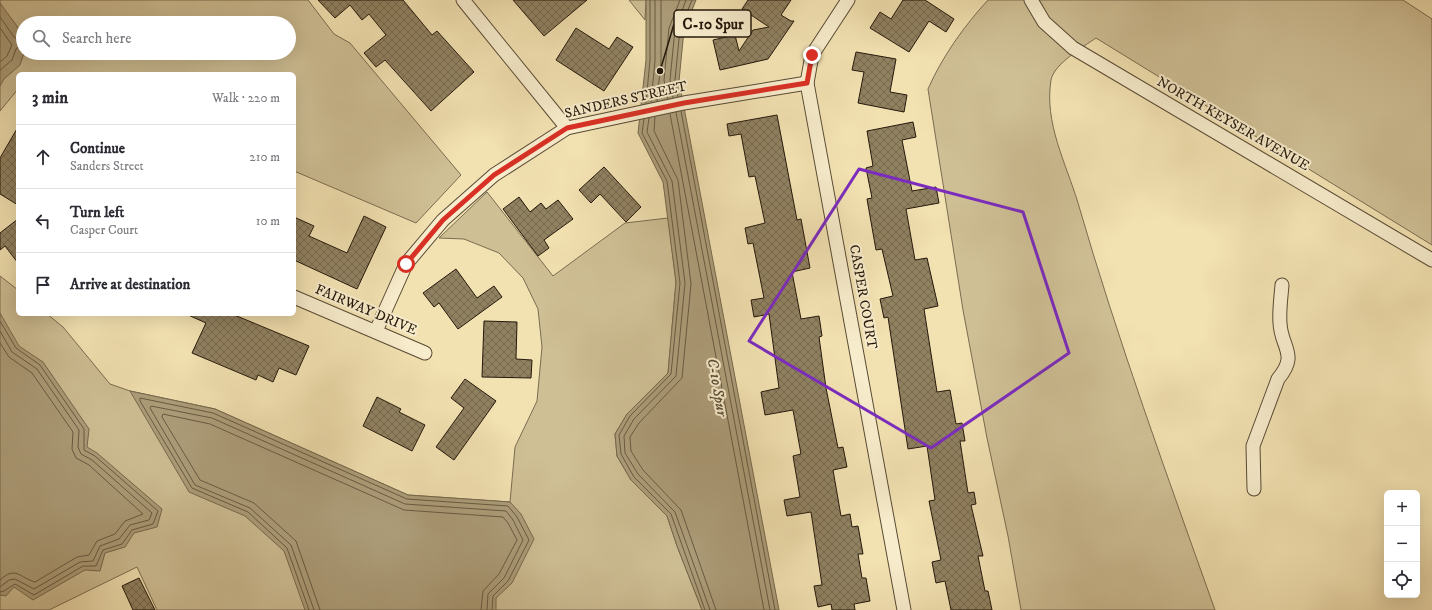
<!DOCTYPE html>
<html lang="en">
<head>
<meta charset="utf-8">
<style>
  :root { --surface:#fff; --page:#f7f7f7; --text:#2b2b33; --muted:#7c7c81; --line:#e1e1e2 }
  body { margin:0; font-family:"IM FELL DW Pica",serif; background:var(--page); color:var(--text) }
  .controls { position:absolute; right:12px; bottom:12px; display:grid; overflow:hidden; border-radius:6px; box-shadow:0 4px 16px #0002 }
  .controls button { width:36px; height:36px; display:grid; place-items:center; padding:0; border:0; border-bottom:1px solid var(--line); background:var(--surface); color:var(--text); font:20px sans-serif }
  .stop { position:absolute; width:12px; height:12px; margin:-9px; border:3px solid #d93025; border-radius:50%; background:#fff }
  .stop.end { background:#d93025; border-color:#fff; box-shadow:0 1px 4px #0008 }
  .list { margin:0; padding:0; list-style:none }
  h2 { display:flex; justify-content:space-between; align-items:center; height:52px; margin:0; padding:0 16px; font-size:17px }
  h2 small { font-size:13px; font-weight:400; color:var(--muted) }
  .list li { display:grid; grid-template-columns:26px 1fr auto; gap:12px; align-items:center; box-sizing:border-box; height:64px; padding:0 16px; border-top:1px solid var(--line) }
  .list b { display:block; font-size:15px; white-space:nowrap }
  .list p { margin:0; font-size:13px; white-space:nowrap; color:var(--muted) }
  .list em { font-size:13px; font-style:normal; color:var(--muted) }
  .icon { flex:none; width:22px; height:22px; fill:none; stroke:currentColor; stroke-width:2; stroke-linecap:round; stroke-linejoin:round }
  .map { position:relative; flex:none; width:1432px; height:610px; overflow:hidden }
  .search { position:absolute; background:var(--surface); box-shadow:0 4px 16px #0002; left:16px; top:16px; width:280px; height:44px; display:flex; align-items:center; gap:10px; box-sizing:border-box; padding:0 14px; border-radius:22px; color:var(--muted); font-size:15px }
  .panel { position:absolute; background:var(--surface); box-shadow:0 4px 16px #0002; left:16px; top:72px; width:280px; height:244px; border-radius:6px }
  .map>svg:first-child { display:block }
</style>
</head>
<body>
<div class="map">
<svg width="1432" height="610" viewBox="0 0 1432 610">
  <defs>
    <pattern id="building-cross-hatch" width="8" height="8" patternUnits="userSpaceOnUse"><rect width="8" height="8" fill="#908161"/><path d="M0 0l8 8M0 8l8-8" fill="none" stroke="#75694e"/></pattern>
  </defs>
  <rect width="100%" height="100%" fill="#f2e1b1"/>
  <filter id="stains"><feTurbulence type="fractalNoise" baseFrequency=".005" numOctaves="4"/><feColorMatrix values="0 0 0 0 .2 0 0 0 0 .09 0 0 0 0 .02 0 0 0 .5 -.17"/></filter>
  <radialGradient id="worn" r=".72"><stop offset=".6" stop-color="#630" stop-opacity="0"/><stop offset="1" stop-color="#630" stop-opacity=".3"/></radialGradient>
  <g fill="#cfbf95" stroke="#7a6c50" fill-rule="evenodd">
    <path d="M0 0H308L334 34 350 43 461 175 416 223 294 171V74H18V89L0 111ZM23 23H289V53H23Z"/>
    <path d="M629 0H646L645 20Z"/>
    <path d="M988 0H1403L1432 19V245L1096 38C1083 47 1054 64 1051 80 1044 123 1066 163 1078 203 1118 341 1167 475 1215 610H1021L1008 536 987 438 963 310 928 89C942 57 964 26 988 0Z"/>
    <path d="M487 192 553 276 625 223 668 218 676 282 668 373 627 414 615 434 617 456 631 480 667 516 677 546 702 610H157L137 567 49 610H0V276L18 290V314H47L63 327 110 384 130 391 215 409 408 495 510 502 515 447 537 401 542 347 538 309 523 278 499 253 464 239 439 238Z"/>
  </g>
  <g fill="#ac9d79" stroke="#76684d">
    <path d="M646 0H696L684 30 679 81 779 610H702L677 546 667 516 631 480 617 456 615 434 627 414 668 373 676 282 663 182 638 133 646 60Z"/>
    <path d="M0 3 22 33 23 53H24L20 65 4 79 0 86Z"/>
    <path d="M0 313 19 346 43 362 89 429 87 447 97 453 162 509 157 527 134 533 125 547 105 553 100 571 85 570 33 600 14 587 6 596 0 595Z"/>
    <path d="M130 391 215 409 408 495 510 502 521 514 534 539 512 583 496 598V610H305L284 551 245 516 189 492Z"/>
  </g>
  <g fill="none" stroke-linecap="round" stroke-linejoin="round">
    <g stroke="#685a42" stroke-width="1">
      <path d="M0 17 14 37 22 43 16 49 12 60 0 70"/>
      <path d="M0 28 12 45 7 56 0 62"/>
      <path d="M678 97 675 80 680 29 692 0"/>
      <path d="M673 98 670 80 675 29 686 0"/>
      <path d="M668 99 664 80 669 28 680 0"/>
      <path d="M657 101 661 61V0"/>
      <path d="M651 102 655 61V0"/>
      <path d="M646 103 650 60V0"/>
      <path d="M681 111 775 610"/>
      <path d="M676 112 770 610"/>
      <path d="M670 114 764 610"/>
      <path d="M655 117 654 131 678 180 691 284 682 378 639 423 630 437 631 451 643 470 681 510 716 610"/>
      <path d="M649 118 647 132 672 181 685 283 676 376 634 419 624 436 625 453 638 474 675 512 710 610"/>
      <path d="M644 119 642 133 667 181 680 283 671 374 630 416 619 435 621 454 634 477 671 514 705 610"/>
      <path d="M0 321 16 348 40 365 84 429V450L95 456 158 511 153 524 132 530 122 544 103 550 96 566H83L34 595 15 584 4 591 0 592"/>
      <path d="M0 331 12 352 37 369 79 430 78 447 81 454 92 460 152 513 149 520 130 525 119 539 100 546 93 561 80 562 34 589 15 579 9 580 0 587"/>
      <path d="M0 343 9 357 32 373 73 432 72 449 76 458 89 465 143 514 125 521 115 534 97 541 89 555 77 557 35 582C20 578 16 565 0 580"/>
      <path d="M309 610 287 548 248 512 192 488 140 401V398L213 413 407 499 508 506 517 517 529 540 508 581 493 596 492 610"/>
      <path d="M314 610 291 545 250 508 195 485 150 408 151 406 212 418 405 504 506 511 513 520 523 540 504 578 488 594 487 610"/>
      <path d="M320 610 296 541 254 503 200 480 162 417 163 414 210 424 404 510 503 517 508 523 517 540 499 574 483 591 481 610"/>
    </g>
  </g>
  <g fill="url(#building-cross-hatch)" stroke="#25180b">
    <path d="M318 0H403L432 35 437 31 474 72 431 111 385 60 376 67 364 53 386 35 369 14 362 20 350 5 335 18Z"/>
    <path d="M513 0H587L544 36Z"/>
    <path d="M748 0H791L781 15 791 21H794L768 59 720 70 713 40 735 35 739 51 753 30 769 27 742 9Z"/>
    <path d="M903 0H925L954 19 946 32 929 21 909 52 870 28 880 12 891 19Z"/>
    <path d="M576 28 609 49 617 37 633 47 604 91 556 60Z"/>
    <path d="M856 52 896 59 890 92 907 95 904 112 858 103 864 72 852 70Z"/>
    <path d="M777 115 797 220 801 219 810 268 792 272 801 319 819 316 822 336 819 337 826 388 838 448 843 447 847 467 833 470 841 516 850 514 852 527 858 526 863 554H858L862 578H866L870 601 854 604 855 610H832L831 604 818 607 814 586 822 585 811 512 787 516 784 500 800 497 793 456 801 454 793 410 765 415 761 392 779 388 769 314 754 317 751 300 764 298 753 243 748 244 745 228 765 223 755 176 749 177 741 134 729 136 727 124Z"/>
    <path d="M913 122 916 137 902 140 912 191 936 187 939 203 906 209 915 260 927 258 938 306 924 309 937 392 950 390 956 424 962 423 965 441H960L968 493 974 492 976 504 971 505 983 556H978L985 591H988L992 610H951L945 581 936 583 932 562 941 560 929 501 935 500 927 446 908 449 888 317 884 318 880 299 893 296 882 249 876 250 867 199 872 198 866 168 873 166 867 131Z"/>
    <path d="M18 127V205L0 194V158Z"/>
    <path d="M604 167 641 207 626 222 600 194 591 203 579 190Z"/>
    <path d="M519 197 530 212 541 203 546 209 558 200 573 219 544 240 549 248 538 256 503 209Z"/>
    <path d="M364 216 386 227 357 289 294 260V217L314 226 309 236 347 253Z"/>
    <path d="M18 219V263L5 246 0 250V233Z"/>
    <path d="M456 269 477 298 494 286 502 297 458 329 439 303 434 307 423 293Z"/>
    <path d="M186 314H232L309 346 296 375 279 368 273 382 258 375 256 380 192 353 206 323Z"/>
    <path d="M484 321 517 322 516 359 532 360 531 378 482 377Z"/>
    <path d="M465 379 496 401 454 460 436 447 464 408 451 398Z"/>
    <path d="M377 397 401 409 399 412 425 425 412 451 363 426Z"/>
    <path d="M139 578 155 610H133L122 586Z"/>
  </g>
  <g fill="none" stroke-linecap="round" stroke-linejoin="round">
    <g stroke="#584a34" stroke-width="15">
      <g id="minor">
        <path d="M463 0 567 128"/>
        <path d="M848 0 812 55 807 83 904 610"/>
        <path d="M1031 0 1044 22 1073 48 1432 260"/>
        <path d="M294 297 425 353"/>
        <path d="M376 331 406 264 443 220 494 175 567 128 684 103 807 83"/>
        <path d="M1254 489 1253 446 1278 379C1299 354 1281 348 1280 323 1279 311 1281 297 1282 285"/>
      </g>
    </g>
    <use href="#minor" stroke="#f7eccc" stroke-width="13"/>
  </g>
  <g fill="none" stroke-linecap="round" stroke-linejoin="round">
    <path stroke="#d93025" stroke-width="5" d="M406 264 443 220 494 175 567 128 684 103 807 83 812 55"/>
  </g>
  <path fill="none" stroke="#7b2cbf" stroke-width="3" stroke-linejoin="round" d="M859 169 1023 212 1069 353 931 448 749 341Z"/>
  <g text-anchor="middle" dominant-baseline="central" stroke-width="4" stroke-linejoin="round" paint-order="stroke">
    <g font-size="14" fill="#25180b" stroke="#f7eccc">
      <text transform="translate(626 100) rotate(-13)">SANDERS STREET</text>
      <text transform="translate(1233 124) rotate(30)">NORTH KEYSER AVENUE</text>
      <text transform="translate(863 297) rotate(80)">CASPER COURT</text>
      <text transform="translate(366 310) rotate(23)">FAIRWAY DRIVE</text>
    </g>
    <g font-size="15" font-style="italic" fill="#5b4d37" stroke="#f7eccc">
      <text transform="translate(717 387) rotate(80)">C-10 Spur</text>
    </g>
  </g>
  <path fill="none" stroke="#25180b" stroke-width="1.5" d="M660 71L674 24"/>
  <circle fill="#25180b" stroke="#f7eccc" stroke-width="1.5" cx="660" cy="71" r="4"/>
  <rect fill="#f7eccc" stroke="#25180b" stroke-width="1.5" x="674" y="10" width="77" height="27" rx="4"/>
  <g font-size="15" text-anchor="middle" font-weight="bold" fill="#25180b">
    <text x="713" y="29">C-10 Spur</text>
  </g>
  <rect width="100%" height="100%" filter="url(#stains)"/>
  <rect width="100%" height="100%" fill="url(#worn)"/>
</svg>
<div class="controls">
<button>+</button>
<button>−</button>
<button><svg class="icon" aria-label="locate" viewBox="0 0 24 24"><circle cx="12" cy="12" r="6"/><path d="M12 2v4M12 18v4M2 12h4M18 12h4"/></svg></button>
</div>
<div class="stop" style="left:406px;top:264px"></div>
<div class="stop end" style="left:812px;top:55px"></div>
<div class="search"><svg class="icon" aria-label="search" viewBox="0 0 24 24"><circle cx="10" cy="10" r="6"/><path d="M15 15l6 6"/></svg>Search here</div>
<section class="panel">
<h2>3 min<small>Walk · 220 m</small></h2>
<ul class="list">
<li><svg class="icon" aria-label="ahead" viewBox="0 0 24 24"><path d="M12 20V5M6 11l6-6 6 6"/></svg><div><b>Continue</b><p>Sanders Street</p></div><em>210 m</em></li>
<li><svg class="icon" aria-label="left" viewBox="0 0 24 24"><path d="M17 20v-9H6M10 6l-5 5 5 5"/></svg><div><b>Turn left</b><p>Casper Court</p></div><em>10 m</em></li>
<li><svg class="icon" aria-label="arrive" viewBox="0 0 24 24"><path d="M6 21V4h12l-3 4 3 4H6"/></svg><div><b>Arrive at destination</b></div></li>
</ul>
</section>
</div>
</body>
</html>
